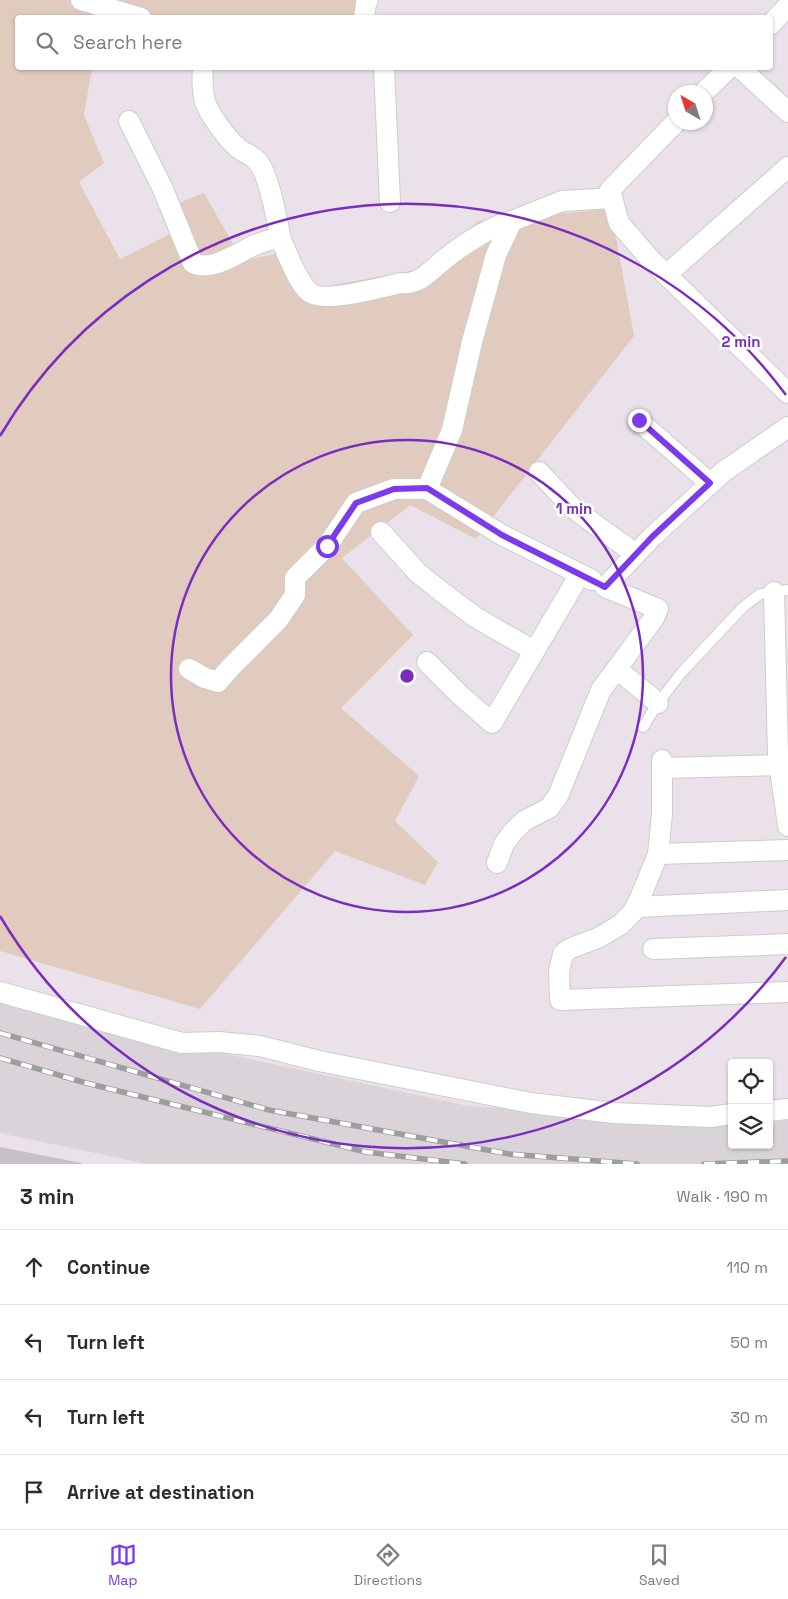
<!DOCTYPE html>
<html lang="en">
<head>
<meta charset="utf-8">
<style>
  :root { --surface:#fff; --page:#f2f2f3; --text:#2b2b33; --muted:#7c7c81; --line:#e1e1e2; --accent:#7c3aed }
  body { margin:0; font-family:"Space Grotesk",sans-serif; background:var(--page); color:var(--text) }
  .controls { position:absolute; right:15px; bottom:15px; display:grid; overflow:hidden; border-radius:5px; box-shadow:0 1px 4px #0004 }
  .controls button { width:45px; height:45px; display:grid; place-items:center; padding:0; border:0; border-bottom:1px solid var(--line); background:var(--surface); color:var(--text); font:25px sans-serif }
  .compass { position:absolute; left:668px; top:85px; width:45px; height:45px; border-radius:50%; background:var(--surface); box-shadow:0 1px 4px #0004; rotate:321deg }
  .stop { position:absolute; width:15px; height:15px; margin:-11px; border:4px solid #7c3aed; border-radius:50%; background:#fff }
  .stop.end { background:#7c3aed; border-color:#fff; box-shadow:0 1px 5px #0008 }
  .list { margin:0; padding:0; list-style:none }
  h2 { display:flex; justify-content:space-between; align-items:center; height:65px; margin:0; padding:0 20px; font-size:21px }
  h2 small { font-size:16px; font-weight:400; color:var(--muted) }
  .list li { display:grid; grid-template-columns:32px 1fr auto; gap:15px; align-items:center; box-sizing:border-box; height:75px; padding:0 20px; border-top:1px solid var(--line) }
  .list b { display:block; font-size:19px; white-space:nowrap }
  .list em { font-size:16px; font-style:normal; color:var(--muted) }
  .icon { flex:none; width:28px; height:28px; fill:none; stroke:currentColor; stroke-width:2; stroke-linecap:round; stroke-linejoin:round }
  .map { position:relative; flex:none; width:788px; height:1164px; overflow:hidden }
  .search { position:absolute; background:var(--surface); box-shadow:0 1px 4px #0004; left:15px; right:15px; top:15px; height:55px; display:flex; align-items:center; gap:12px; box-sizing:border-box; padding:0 18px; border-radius:5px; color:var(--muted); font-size:19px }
  .sheet { height:365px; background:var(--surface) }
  nav { display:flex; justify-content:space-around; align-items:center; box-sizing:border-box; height:70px; border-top:1px solid var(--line); background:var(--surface); font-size:14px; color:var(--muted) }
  nav a { display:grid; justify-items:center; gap:2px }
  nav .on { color:var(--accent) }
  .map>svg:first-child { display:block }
</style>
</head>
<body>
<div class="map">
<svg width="788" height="1164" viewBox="0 0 788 1164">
  <rect width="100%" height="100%" fill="#ebe1ea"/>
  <path fill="#dad3d9" d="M0 986 217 1052 468 1106 732 1120V1145H769V1122H775L788 1119V1164H148L0 1133Z"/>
  <path fill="#e1cbbf" d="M0 0H369L365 17 132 18 101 15V18H18V68H92L84 115 104 163 79 182 120 259 174 232 176 204 204 193 243 261 284 252 315 288 422 269 479 221 611 209 634 336 476 539 410 505 342 558 413 635 341 708 419 776 395 821 438 862 425 885 335 851 200 1009 0 951Z"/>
  <path fill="#c8bfc8" d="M0 1147 82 1163V1164H0Z"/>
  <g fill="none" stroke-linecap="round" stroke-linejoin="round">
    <g stroke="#c9cfca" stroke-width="12">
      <path id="lane" d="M643 727 658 703 682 672 743 607 760 594 788 590"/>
    </g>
    <g stroke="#c9cfca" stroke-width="22">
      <g id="street">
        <path d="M81 0 141 18"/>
        <path d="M364 18 366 3 368 0"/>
        <path d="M770 25 788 6"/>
        <path d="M203 68C202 79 202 90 205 102 209 114 228 140 238 148 246 155 251 153 259 163 270 179 277 220 281 240"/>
        <path d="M384 68 390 202"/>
        <path d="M740 68 788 112"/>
        <path d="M704 92 729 68"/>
        <path d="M129 121 162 187 193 263C210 272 234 255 249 248 257 243 267 241 276 238L281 240C288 255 297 281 309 292 322 304 383 287 401 283 421 286 434 266 450 255 464 244 495 224 512 221"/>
        <path d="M676 122 610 190 619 223 650 259 788 393"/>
        <path d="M666 275 788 167"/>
        <path d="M639 421 710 483"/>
        <path d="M539 472 572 507 601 529 636 554"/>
        <path d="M427 489 502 535 592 580"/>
        <path d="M381 532 418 573 438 589 475 617 534 651"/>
        <path d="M774 592 778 754 788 826"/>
        <path d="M427 662 459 694 492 723 580 574"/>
        <path d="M189 669 205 678 218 682 230 668 278 620 295 595V578L327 546 356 503 394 489H427L452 430 472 342 496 255 512 221 562 201 612 198"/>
        <path d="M617 669 658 703"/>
        <path d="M662 760V814L658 854 640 898 633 912 620 925 600 937 569 949 563 954 559 971 560 1000 788 992"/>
        <path d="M662 768 779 765"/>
        <path d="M658 854 788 850"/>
        <path d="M497 863 504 844 512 833 524 821 549 808 558 796 601 690 654 618 658 609 605 587 652 537 723 472 788 427"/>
        <path d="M636 907 788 900"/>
        <path d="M653 949 788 944"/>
        <path d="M0 992 182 1043 219 1042 260 1046 319 1061 531 1103 614 1113 710 1117 732 1114"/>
        <path d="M769 1111 788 1109"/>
      </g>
    </g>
    <use href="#lane" stroke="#fff" stroke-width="10"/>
    <use href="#street" stroke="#fff" stroke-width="20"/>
    <g stroke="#9d9f9c" stroke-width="5.5">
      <g id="rail">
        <path d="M0 1033 269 1110 509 1154 637 1164"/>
        <path d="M0 1058 86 1083 366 1152 465 1164"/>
        <path d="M704 1164 788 1161"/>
      </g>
    </g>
    <use href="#rail" stroke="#fff" stroke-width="4" stroke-dasharray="11" stroke-linecap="butt"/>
  </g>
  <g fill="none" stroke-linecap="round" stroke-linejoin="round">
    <path stroke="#7c3aed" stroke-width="6" d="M327 546 356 503 394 489 427 488 502 535 605 587 652 537 710 483 639 420"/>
  </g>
  <g fill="none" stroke="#7b2cbf" stroke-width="2.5">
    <circle cx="407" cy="676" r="236"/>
    <path d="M786 957A472 472 0 0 1 0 916M0 436A472 472 0 0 1 786 395"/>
  </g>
  <circle cx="407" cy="676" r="8" fill="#7b2cbf" stroke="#fff" stroke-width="2.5"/>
  <g font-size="15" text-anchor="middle" font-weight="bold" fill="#7b2cbf" stroke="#fff" stroke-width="5" stroke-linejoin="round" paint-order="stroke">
    <text x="741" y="347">2 min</text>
    <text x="574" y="514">1 min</text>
  </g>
</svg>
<div class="controls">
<button><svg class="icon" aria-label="locate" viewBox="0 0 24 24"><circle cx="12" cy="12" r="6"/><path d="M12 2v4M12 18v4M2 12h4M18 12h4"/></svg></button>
<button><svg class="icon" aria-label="layers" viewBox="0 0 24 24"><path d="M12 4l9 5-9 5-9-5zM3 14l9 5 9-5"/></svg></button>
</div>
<svg class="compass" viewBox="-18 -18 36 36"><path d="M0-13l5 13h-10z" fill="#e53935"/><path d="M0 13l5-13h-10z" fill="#7c7c81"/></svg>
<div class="stop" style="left:327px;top:546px"></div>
<div class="stop end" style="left:639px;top:420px"></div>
<div class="search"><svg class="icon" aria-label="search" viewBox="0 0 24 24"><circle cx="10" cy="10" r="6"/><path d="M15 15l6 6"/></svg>Search here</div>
</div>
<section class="sheet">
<h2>3 min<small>Walk · 190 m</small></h2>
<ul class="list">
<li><svg class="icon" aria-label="ahead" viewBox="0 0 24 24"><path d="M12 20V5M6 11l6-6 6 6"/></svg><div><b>Continue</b></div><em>110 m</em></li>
<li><svg class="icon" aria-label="left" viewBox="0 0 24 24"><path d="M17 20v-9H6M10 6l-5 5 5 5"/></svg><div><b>Turn left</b></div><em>50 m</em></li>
<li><svg class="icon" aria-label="left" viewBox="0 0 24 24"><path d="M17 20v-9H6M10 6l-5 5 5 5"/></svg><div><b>Turn left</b></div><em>30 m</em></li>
<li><svg class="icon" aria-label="arrive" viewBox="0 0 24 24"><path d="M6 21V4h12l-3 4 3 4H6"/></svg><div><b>Arrive at destination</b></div></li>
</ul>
</section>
<nav>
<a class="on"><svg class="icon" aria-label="map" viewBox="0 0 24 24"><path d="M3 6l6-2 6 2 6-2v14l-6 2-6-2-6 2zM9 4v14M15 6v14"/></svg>Map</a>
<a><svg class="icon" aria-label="directions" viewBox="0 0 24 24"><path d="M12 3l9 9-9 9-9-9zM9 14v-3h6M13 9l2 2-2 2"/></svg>Directions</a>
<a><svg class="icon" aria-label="saved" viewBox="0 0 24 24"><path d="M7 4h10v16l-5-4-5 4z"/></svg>Saved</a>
</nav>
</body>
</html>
